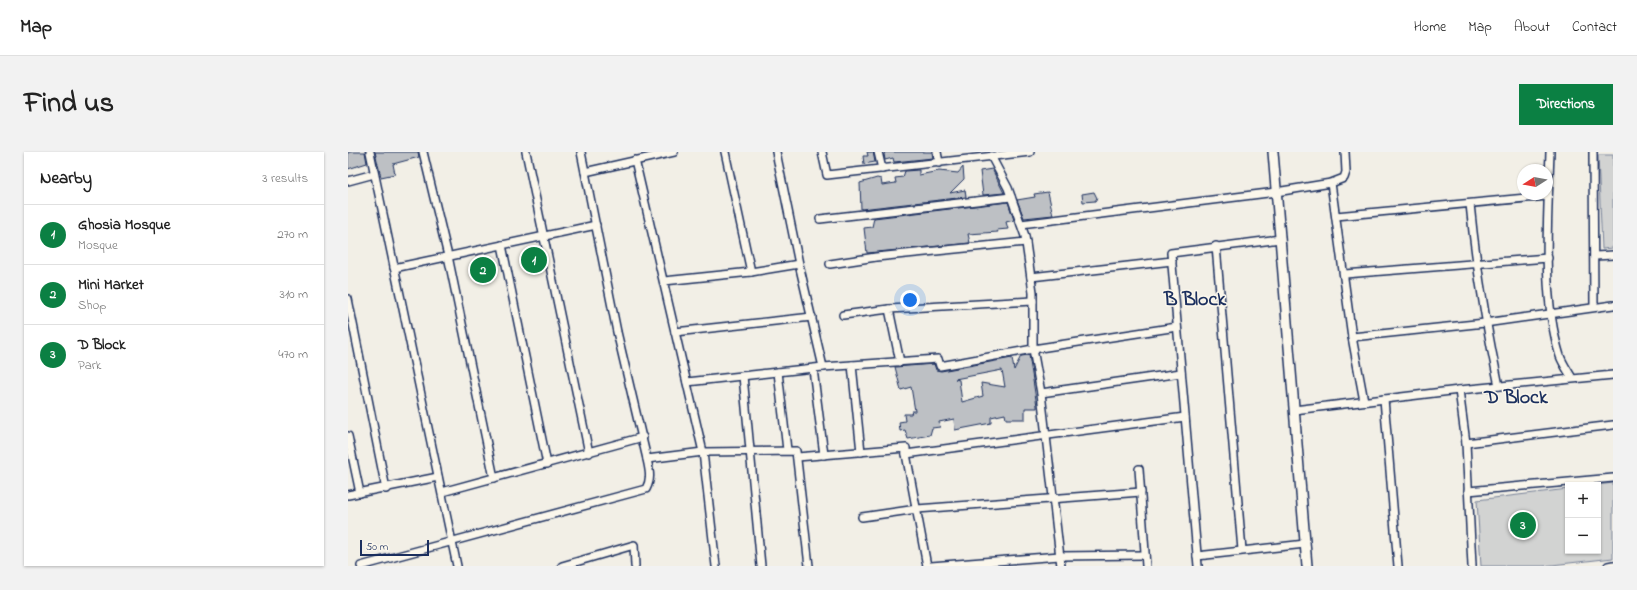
<!DOCTYPE html>
<html lang="en">
<head>
<meta charset="utf-8">
<style>
  :root { --surface:#fff; --page:#f2f2f2; --text:#222; --muted:#767676; --line:#e0e0e0; --accent:#0b8043 }
  body { margin:0; font-family:"Indie Flower",sans-serif; background:var(--page); color:var(--text) }
  .controls { position:absolute; right:12px; bottom:12px; display:grid; overflow:hidden; border-radius:0px; box-shadow:0 1px 3px #0004 }
  .controls button { width:36px; height:36px; display:grid; place-items:center; padding:0; border:0; border-bottom:1px solid var(--line); background:var(--surface); color:var(--text); font:20px sans-serif }
  .compass { position:absolute; left:1169px; top:12px; width:36px; height:36px; border-radius:50%; background:var(--surface); box-shadow:0 1px 3px #0004; rotate:259deg }
  .scale { position:absolute; left:12px; bottom:10px; width:69px; box-sizing:border-box; padding-left:4px; border:2px solid #1b2f5e; border-top:0; font-size:11px; line-height:14px; white-space:nowrap; color:#1b2f5e; -webkit-text-stroke:3px #fbf7ec; paint-order:stroke }
  .you { position:absolute; left:562px; top:148px; width:14px; height:14px; margin:-10px; border:3px solid #fff; border-radius:50%; background:#1a73e8; box-shadow:0 0 0 6px #1a73e833 }
  .badge { display:grid; place-items:center; width:26px; height:26px; border-radius:50%; background:var(--accent); color:#fff; font-size:13px; font-weight:700 }
  .pin { position:absolute; translate:-50% -50%; border:2px solid #fff; box-shadow:0 1px 4px #0006 }
  .list { margin:0; padding:0; list-style:none }
  h2 { display:flex; justify-content:space-between; align-items:center; height:52px; margin:0; padding:0 16px; font-size:17px }
  h2 small { font-size:13px; font-weight:400; color:var(--muted) }
  .list li { display:grid; grid-template-columns:26px 1fr auto; gap:12px; align-items:center; box-sizing:border-box; height:60px; padding:0 16px; border-top:1px solid var(--line) }
  .list b { display:block; font-size:15px; white-space:nowrap }
  .list p { margin:0; font-size:13px; white-space:nowrap; color:var(--muted) }
  .list em { font-size:13px; font-style:normal; color:var(--muted) }
  .map { position:relative; flex:none; width:1265px; height:414px; overflow:hidden; border-radius:0px }
  header { display:flex; align-items:center; gap:24px; box-sizing:border-box; height:56px; padding:0 20px; background:var(--surface); border-bottom:1px solid var(--line) }
  header strong { font-size:19px }
  nav { display:flex; gap:22px; margin-inline-start:auto; font-size:14px }
  .intro { display:flex; align-items:center; justify-content:space-between; box-sizing:border-box; height:96px; padding:0 24px }
  h1 { margin:0; font-size:28px }
  .button { padding:10px 18px; border-radius:0px; background:var(--accent); color:#fff; font-size:14px; font-weight:700 }
  main { display:flex; gap:24px; padding:0 24px }
  aside { flex:1; background:var(--surface); border-radius:0px; box-shadow:0 1px 3px #0004 }
  .map>svg:first-child { display:block }
</style>
</head>
<body>
<header>
<strong>Map</strong>
<nav><a>Home</a><a>Map</a><a>About</a><a>Contact</a></nav>
</header>
<div class="intro"><h1>Find us</h1><a class="button">Directions</a></div>
<main>
<aside>
<h2>Nearby<small>3 results</small></h2>
<ul class="list">
<li><span class="badge">1</span><div><b>Ghosia Mosque</b><p>Mosque</p></div><em>270 m</em></li>
<li><span class="badge">2</span><div><b>Mini Market</b><p>Shop</p></div><em>310 m</em></li>
<li><span class="badge">3</span><div><b>D Block</b><p>Park</p></div><em>470 m</em></li>
</ul>
</aside>
<div class="map">
<svg width="1265" height="414" viewBox="0 0 1265 414">
  <rect width="100%" height="100%" fill="#f2efe6"/>
  <filter id="ink" filterUnits="userSpaceOnUse"><feTurbulence type="fractalNoise" baseFrequency=".025" numOctaves="2"/><feDisplacementMap in="SourceGraphic" scale="8" xChannelSelector="R" yChannelSelector="G"/><feConvolveMatrix kernelMatrix="1 2 1 2 8 2 1 2 1" color-interpolation-filters="sRGB"/></filter>
  <g filter="url(#ink)">
    <g fill="#d2d3d2" stroke="#768198">
      <path d="M1250 3H1265V96L1254 97Z"/>
      <path d="M1265 331V406L1195 414H1133L1129 348 1220 337V399H1250V333Z"/>
    </g>
    <g fill="#bdc0c4" stroke="#1b2f5e" fill-rule="evenodd">
      <path d="M0 0H17L19 11 0 17Z"/>
      <path d="M27 0H70L71 5 45 12 47 22 33 25Z"/>
      <path d="M519 0H525L527 10 516 12 515 4H520Z"/>
      <path d="M538 0H584L585 6 546 10 545 6 537 8 536 2Z"/>
      <path d="M615 15 616 27 602 41 617 38 618 45 513 57 512 31 529 26 533 27 534 33 548 31 547 26 555 25 557 19 571 18V23L591 19 610 21Z"/>
      <path d="M644 17 656 41 635 43 632 19Z"/>
      <path d="M700 40 705 63 676 66 669 48 687 45 686 42Z"/>
      <path d="M746 40 749 46 747 49 735 50 734 42Z"/>
      <path d="M660 50 666 68 658 70 660 77 649 78 650 80 620 82 622 91 519 101 516 76 524 75 526 66Z"/>
      <path d="M681 203 689 254V256H677V267H658L657 262 643 265V271L607 278 606 267 591 270 592 275 584 276 582 283 560 287 557 278 552 279 551 270 557 269 556 262H563L564 259H567L563 235 553 238 547 215 586 212 588 218 593 219 664 206 666 218 673 204ZM654 218 657 235 633 231 635 244 614 250 611 228 607 227Z"/>
    </g>
    <g fill="none" stroke-linecap="round" stroke-linejoin="round">
      <g stroke="#1b2f5e" stroke-width="10">
        <g id="minor">
          <path d="M22 0 109 414"/>
          <path d="M75 0 100 104 146 326"/>
          <path d="M178 0 241 301"/>
          <path d="M377 0 403 120"/>
          <path d="M428 0 451 112 475 215"/>
          <path d="M474 0 479 23 682 0"/>
          <path d="M530 0 534 17"/>
          <path d="M589 0 591 11"/>
          <path d="M1202 0C1200 64 1193 143 1212 204 1215 212 1220 219 1224 226"/>
          <path d="M1245 0 1246 155"/>
          <path d="M643 4 660 36 677 84 685 140V197L693 241 713 414"/>
          <path d="M287 8 355 300 368 414"/>
          <path d="M237 20 326 0"/>
          <path d="M0 29 26 22"/>
          <path d="M983 31 1004 185 1016 249"/>
          <path d="M1122 52C1128 114 1138 173 1151 234"/>
          <path d="M988 64 1200 44"/>
          <path d="M472 67 663 45"/>
          <path d="M673 72 928 40 983 31 996 26 998 20 997 0"/>
          <path d="M154 93 199 312"/>
          <path d="M868 94 894 398"/>
          <path d="M1247 104 1265 103"/>
          <path d="M482 112 528 105 678 90"/>
          <path d="M46 116 248 73"/>
          <path d="M997 122 1200 106"/>
          <path d="M683 125 824 109"/>
          <path d="M316 129 403 120 451 112"/>
          <path d="M0 147 38 337"/>
          <path d="M495 163 541 157"/>
          <path d="M327 180 464 165"/>
          <path d="M1004 185 1137 171 1265 153"/>
          <path d="M552 210 541 157 685 149"/>
          <path d="M504 213 513 300"/>
          <path d="M465 217 476 303"/>
          <path d="M430 220 439 298"/>
          <path d="M395 224 413 414"/>
          <path d="M339 230 475 215 590 207 592 214 685 197 829 175"/>
          <path d="M1111 238 1118 291 1124 414"/>
          <path d="M693 241 833 221"/>
          <path d="M1036 247 1050 414"/>
          <path d="M946 258 1111 238 1265 223"/>
          <path d="M0 284 12 341"/>
          <path d="M1118 291 1265 273"/>
          <path d="M558 302 579 414"/>
          <path d="M449 305 558 296V302L837 265"/>
          <path d="M299 307 355 300 448 299 461 414"/>
          <path d="M791 317 798 414"/>
          <path d="M1120 339 1265 326"/>
          <path d="M94 340 295 285"/>
          <path d="M0 343 90 325"/>
          <path d="M514 365 569 357 793 340"/>
          <path d="M849 404 957 392"/>
          <path d="M13 414 298 337C304 326 301 318 299 307L269 180 233 0"/>
          <path d="M214 414 286 393 287 414"/>
          <path d="M583 414 712 404 797 403"/>
          <path d="M850 414 823 101 932 87"/>
          <path d="M1260 414 1265 413"/>
        </g>
      </g>
      <g stroke="#1b2f5e" stroke-width="12">
        <path id="tertiary" d="M925 0 959 414"/>
      </g>
      <use href="#minor" stroke="#fbf7ec" stroke-width="7"/>
      <use href="#tertiary" stroke="#fbf7ec" stroke-width="9"/>
    </g>
  </g>
  <g text-anchor="middle" dominant-baseline="central" stroke-width="3" stroke-linejoin="round" paint-order="stroke">
    <g font-size="20" font-weight="bold" fill="#1b2f5e" stroke="#fbf7ec">
      <text x="847" y="148">B Block</text>
      <text x="1168" y="246">D Block</text>
    </g>
  </g>
</svg>
<div class="controls">
<button>+</button>
<button>−</button>
</div>
<svg class="compass" viewBox="-18 -18 36 36"><path d="M0-13l5 13h-10z" fill="#e53935"/><path d="M0 13l5-13h-10z" fill="#767676"/></svg>
<div class="scale">50 m</div>
<div class="you"></div>
<div class="pin badge" style="left:186px;top:108px">1</div>
<div class="pin badge" style="left:135px;top:118px">2</div>
<div class="pin badge" style="left:1175px;top:373px">3</div>
</div>
</main>
</body>
</html>
